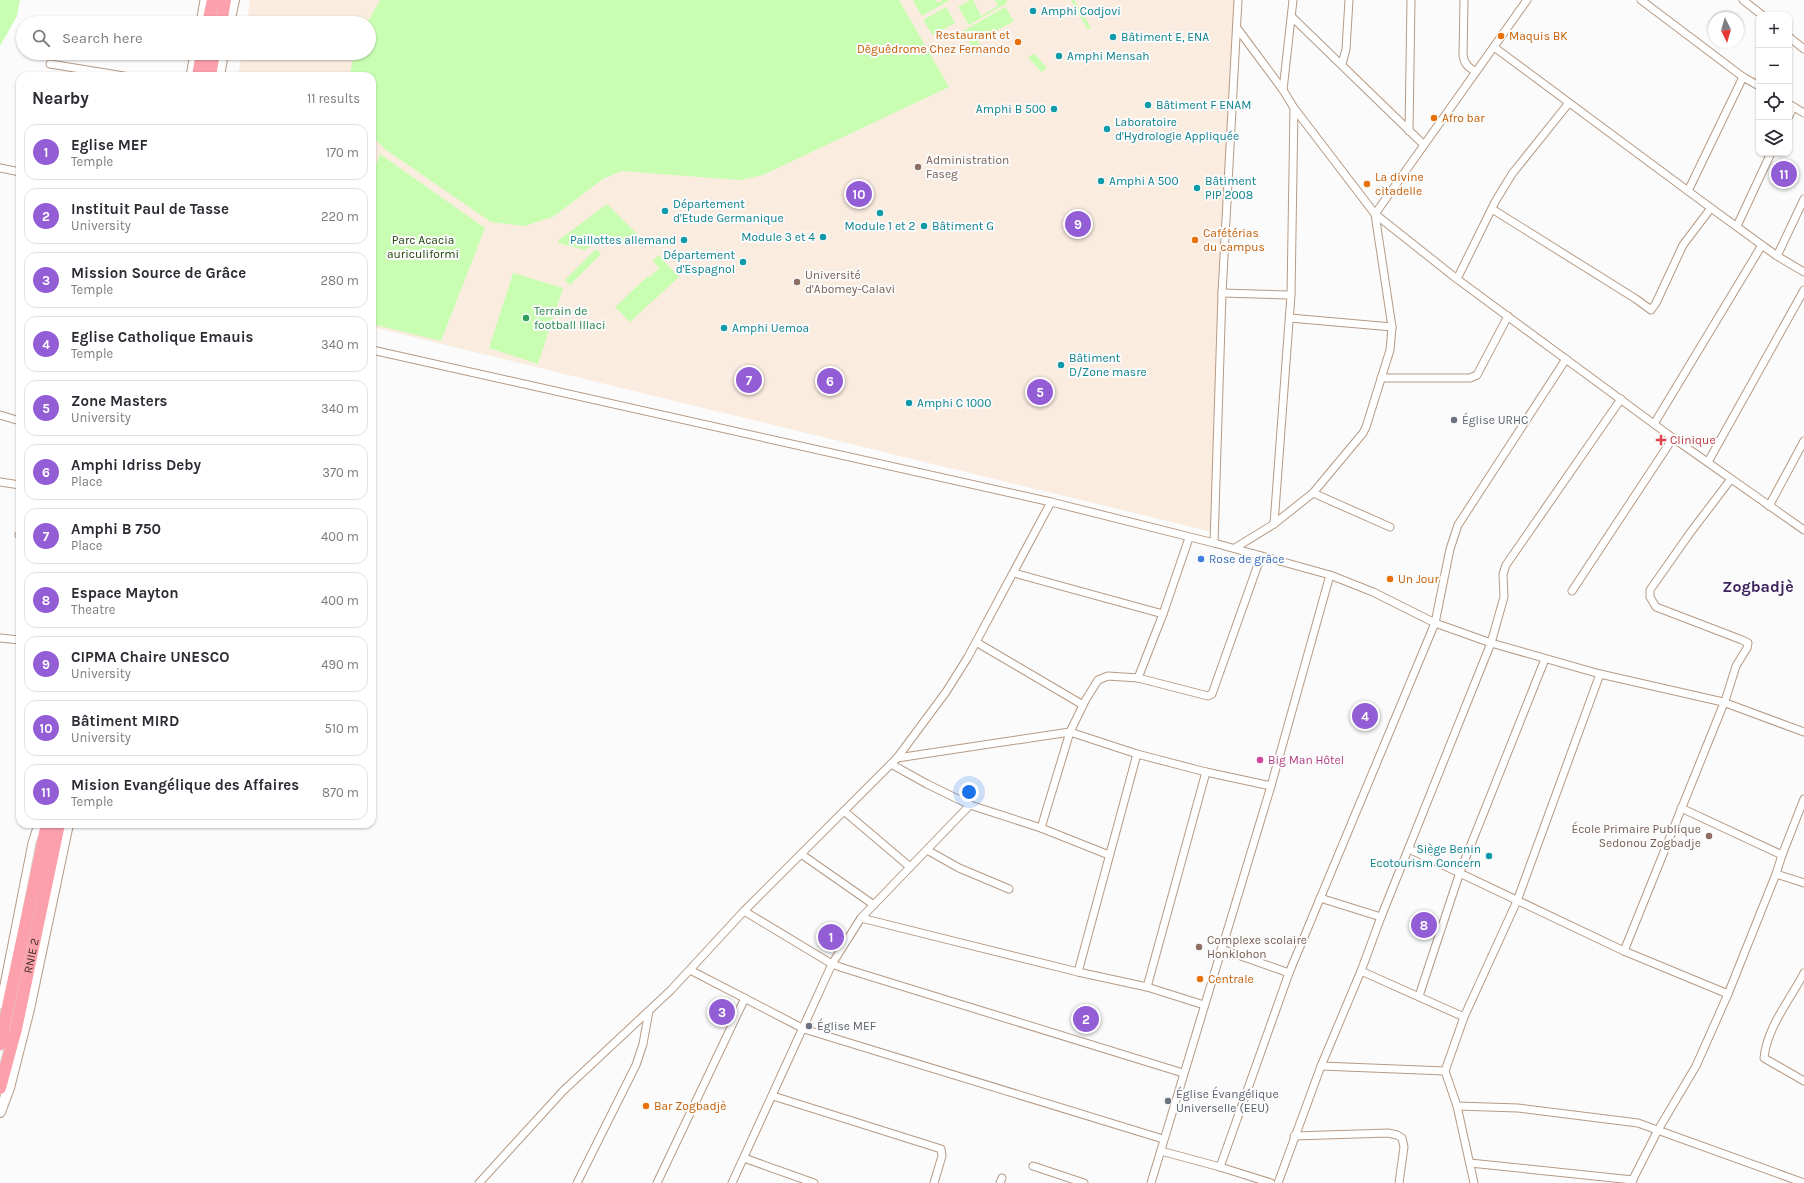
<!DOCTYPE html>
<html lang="en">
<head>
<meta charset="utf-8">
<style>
  :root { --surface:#fff; --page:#f2f2f3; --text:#2b2b33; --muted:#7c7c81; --line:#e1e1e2; --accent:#935dd5 }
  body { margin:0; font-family:Karla,sans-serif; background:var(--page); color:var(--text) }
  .controls { position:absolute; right:12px; top:12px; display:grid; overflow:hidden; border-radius:8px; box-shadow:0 1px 3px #0004 }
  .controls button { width:36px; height:36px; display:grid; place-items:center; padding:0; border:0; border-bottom:1px solid var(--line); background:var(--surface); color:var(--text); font:20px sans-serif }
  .compass { position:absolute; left:1708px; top:12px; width:36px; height:36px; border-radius:50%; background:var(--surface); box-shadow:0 1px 3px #0004; rotate:175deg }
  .you { position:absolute; left:969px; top:792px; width:14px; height:14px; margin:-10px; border:3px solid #fff; border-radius:50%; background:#1a73e8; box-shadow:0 0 0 6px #1a73e833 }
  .badge { display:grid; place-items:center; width:26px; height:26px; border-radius:50%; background:var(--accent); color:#fff; font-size:13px; font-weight:700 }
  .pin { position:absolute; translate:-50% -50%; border:2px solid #fff; box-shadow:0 1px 4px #0006 }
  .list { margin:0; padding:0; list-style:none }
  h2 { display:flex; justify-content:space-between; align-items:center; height:52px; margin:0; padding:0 16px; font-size:17px }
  h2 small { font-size:13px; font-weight:400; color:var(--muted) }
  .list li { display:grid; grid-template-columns:26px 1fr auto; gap:12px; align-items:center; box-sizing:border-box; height:56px; margin:0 8px 8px; padding:0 8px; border:1px solid var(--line); border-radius:12px }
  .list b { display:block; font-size:15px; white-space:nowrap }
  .list p { margin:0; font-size:13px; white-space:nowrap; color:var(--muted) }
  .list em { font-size:13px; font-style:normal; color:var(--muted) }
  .icon { flex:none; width:22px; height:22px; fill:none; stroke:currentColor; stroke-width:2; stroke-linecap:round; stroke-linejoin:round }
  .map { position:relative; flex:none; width:1804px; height:1183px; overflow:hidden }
  .search { position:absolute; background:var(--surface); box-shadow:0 1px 3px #0004; left:16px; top:16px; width:360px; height:44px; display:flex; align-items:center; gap:10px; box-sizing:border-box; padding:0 14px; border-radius:22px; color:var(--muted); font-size:15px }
  .panel { position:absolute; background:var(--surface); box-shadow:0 1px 3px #0004; left:16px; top:72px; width:360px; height:756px; border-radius:12px }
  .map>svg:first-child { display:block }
</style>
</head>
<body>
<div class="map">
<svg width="1804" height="1183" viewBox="0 0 1804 1183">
  <rect width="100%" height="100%" fill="#fbfbfb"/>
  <path fill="#fbece0" d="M250 0H1236L1213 446 1212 532 372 327V76H238L242 53H369V23H247Z"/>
  <g fill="#c9feb2">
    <path d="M0 0H20L17 16 0 46Z"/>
    <path d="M380 0H899L949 87 763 175 740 180 621 171 603 179 553 217 524 226 491 222 386 150 372 136V76H351L350 74 354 53H369V23H367Z"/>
    <path d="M915 0H936L938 3 943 0H950L922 16 913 1Z"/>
    <path d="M970 0H973L981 16 998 6 995 0H1006L1007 3 969 25 958 7Z"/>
    <path d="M1071 0H1074L1091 28 1088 29 1086 27Z"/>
    <path d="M946 7 955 23 933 35 923 20Z"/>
    <path d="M1005 7 1014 21 978 41 982 48 975 52 963 31Z"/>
    <path d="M1035 54 1047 68 1041 72 1028 57Z"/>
    <path d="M380 154 485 228 441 341 372 324V175Z"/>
    <path d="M607 204 639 236 640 239 637 243 628 244 598 242 585 250 558 243 559 240Z"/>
    <path d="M596 249 601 254 570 285 565 280Z"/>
    <path d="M658 255 679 277 630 322 615 307 648 276 650 277 659 268 653 261Z"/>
    <path d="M513 273 563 288 538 364 489 348Z"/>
  </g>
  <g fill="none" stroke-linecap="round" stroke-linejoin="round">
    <g stroke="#b69a84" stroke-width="9">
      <g id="street">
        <path d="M1464 0 1463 55C1464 64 1468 67 1476 72"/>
        <path d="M1641 0 1743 77 1759 86"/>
        <path d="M1743 0 1762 15"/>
        <path d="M1292 17 1423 144"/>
        <path d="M200 23 204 0"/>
        <path d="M1237 28 1283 90 1294 108 1375 214 1457 279 1673 438 1804 530"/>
        <path d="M1789 37 1804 49"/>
        <path d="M1494 47 1711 208 1777 256 1804 272"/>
        <path d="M50 64 124 76"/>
        <path d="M1342 64 1346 49 1349 0"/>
        <path d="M190 76 194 53"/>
        <path d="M1283 90 1293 0"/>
        <path d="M1789 104 1804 113"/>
        <path d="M1789 116 1793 107"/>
        <path d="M1409 131 1411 0"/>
        <path d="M0 168 20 172"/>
        <path d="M1688 191 1743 77"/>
        <path d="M1492 209 1636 299 1651 310 1656 303 1683 245 1711 208"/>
        <path d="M1737 226 1771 153"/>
        <path d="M1777 256 1804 199"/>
        <path d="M1457 279 1495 202 1512 174 1568 104"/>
        <path d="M1222 293 1291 295"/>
        <path d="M1290 318 1392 327"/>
        <path d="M372 350 1051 502 1214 543 1330 575 1373 592 1435 623 1491 643 1600 674 1723 702 1804 732"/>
        <path d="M1381 378H1470L1477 375 1508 316"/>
        <path d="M0 415 20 421"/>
        <path d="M1654 424 1762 245"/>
        <path d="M1708 462 1804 290"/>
        <path d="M0 482 20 485"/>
        <path d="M1313 493 1390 527"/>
        <path d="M1769 506 1804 441"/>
        <path d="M1274 524 1291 295 1294 108"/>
        <path d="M19 535H20"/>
        <path d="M1214 543 1222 293 1238 0"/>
        <path d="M1235 548 1274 524 1313 493 1363 433 1366 427 1390 350 1392 327 1375 214 1527 0"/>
        <path d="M1014 573 1163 614"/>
        <path d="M1572 591 1673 438"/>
        <path d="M0 638 20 640"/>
        <path d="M976 642 1083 705"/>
        <path d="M1138 678 1163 614 1189 538"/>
        <path d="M897 758 1070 732 1137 754 1206 772 1271 786"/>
        <path d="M891 764 927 784 970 805 1041 828 1109 855"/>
        <path d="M1681 808 1782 855"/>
        <path d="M844 811 910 867"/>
        <path d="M1041 828 1070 732 1085 701 1098 680 1108 676 1138 678 1208 696 1212 694 1261 556"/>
        <path d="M1409 849 1624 951 1728 994"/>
        <path d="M927 850 959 868 1009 889"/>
        <path d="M801 854 874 905"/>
        <path d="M1776 874 1804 883"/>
        <path d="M1320 898 1381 917"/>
        <path d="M744 911 832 964 843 968 1183 1073"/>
        <path d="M861 918 1078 972 1147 987 1204 1005"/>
        <path d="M1221 949 1289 973"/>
        <path d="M1624 951 1726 698 1736 666 1747 648 1748 643 1742 640 1656 607 1650 597V590L1690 533 1731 479"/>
        <path d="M690 970 804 1029 1163 1139"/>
        <path d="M1361 971 1464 1017"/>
        <path d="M1078 972 1137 754"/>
        <path d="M1804 973C1790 1000 1767 1027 1764 1058L1804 1081"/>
        <path d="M1147 987 1206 772"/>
        <path d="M1419 996 1460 872 1545 659"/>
        <path d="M0 1005 32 843 38 824"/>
        <path d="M1321 1066 1445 1071"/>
        <path d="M773 1096 941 1149 942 1156 934 1183"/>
        <path d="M1457 1106 1518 1108 1638 1123 1804 1183"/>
        <path d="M1294 1136 1388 1133 1397 1135 1402 1138 1404 1147 1399 1183"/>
        <path d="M1161 1151 1220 1167 1271 1183"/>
        <path d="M744 1158 814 1183"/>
        <path d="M1470 1163 1633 1180"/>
        <path d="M1033 1166 1084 1183"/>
        <path d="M1220 1167 1289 973 1435 623 1450 549 1458 525 1566 359"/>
        <path d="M479 1183 563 1091 671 990 744 911 897 758 946 692 968 657 1051 502"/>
        <path d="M577 1183 636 1065 643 1044 649 1011"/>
        <path d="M657 1183 745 998"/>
        <path d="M732 1183 832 964 861 918 970 805"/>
        <path d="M1000 1183 1002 1178"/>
        <path d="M1151 1183 1271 786 1330 575"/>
        <path d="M1278 1183 1321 1066 1361 971 1381 917 1491 643 1504 597 1503 574 1506 565 1621 399"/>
        <path d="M1474 1183 1457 1106 1445 1071 1464 1017 1517 901 1600 674"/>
        <path d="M1631 1183 1658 1130 1696 1066 1728 994 1776 874 1782 855 1804 799"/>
      </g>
    </g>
    <g stroke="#b69a84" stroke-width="12">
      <g id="secondary">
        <path d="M229 23 234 0"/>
        <path d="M219 76 223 53"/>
        <path d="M0 1112 9 1088 29 1009 68 824"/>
      </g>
    </g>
    <g stroke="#d7d5d3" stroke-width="14">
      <g id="highway">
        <path d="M208 23 213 0"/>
        <path d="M221 23 225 0"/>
        <path d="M198 76 202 53"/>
        <path d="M210 76 214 53"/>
        <path d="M0 1044 47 824"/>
        <path id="s1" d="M0 1088 16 1029 59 824"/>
      </g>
    </g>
    <use href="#street" stroke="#fff" stroke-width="7"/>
    <use href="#secondary" stroke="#fff" stroke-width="10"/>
    <use href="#highway" stroke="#fca1ac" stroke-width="12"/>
  </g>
  <g fill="#0f9aa8" stroke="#fbfbfb" stroke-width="1.5">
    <circle cx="1033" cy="11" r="4"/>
    <circle cx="1113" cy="37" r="4"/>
    <circle cx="1059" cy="56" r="4"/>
    <circle cx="1148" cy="105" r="4"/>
    <circle cx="1054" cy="109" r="4"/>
    <circle cx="1107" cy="129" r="4"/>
    <circle cx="1101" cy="181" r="4"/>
    <circle cx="1197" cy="188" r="4"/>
    <circle cx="665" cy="211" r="4"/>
    <circle cx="880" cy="213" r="4"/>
    <circle cx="924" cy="226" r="4"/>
    <circle cx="823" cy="237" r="4"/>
    <circle cx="684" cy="240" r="4"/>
    <circle cx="743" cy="262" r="4"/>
    <circle cx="724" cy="328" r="4"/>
    <circle cx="1061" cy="365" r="4"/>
    <circle cx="909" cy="403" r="4"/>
    <circle cx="1489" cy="856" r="4"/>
  </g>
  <g fill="#e8710a" stroke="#fbfbfb" stroke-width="1.5">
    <circle cx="1501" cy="36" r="4"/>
    <circle cx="1018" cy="42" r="4"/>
    <circle cx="1434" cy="118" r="4"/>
    <circle cx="1367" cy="184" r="4"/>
    <circle cx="1195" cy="240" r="4"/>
    <circle cx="1390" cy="579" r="4"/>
    <circle cx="1200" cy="979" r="4"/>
    <circle cx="646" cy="1106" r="4"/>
  </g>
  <g fill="#8d6e63" stroke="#fbfbfb" stroke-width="1.5">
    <circle cx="918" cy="167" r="4"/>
    <circle cx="797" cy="282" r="4"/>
    <circle cx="1709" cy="836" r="4"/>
    <circle cx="1199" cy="947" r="4"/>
  </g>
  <circle fill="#2e9e5b" stroke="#fbfbfb" stroke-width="1.5" cx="526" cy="318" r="4"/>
  <g fill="#6b7280" stroke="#fbfbfb" stroke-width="1.5">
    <circle cx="1454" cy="420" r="4"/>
    <circle cx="809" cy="1026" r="4"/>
    <circle cx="1168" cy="1101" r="4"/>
  </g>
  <path fill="#e0444e" stroke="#fbfbfb" stroke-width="1.5" d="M1659 434h4v4h4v4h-4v4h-4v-4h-4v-4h4z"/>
  <circle fill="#3f7fe0" stroke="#fbfbfb" stroke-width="1.5" cx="1201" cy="559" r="4"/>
  <circle fill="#d1479c" stroke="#fbfbfb" stroke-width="1.5" cx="1260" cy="760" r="4"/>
  <g text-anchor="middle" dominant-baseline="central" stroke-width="4" stroke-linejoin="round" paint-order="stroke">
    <g font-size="12" fill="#0d838f" stroke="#fbfbfb" text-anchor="start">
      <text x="1041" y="11">Amphi Codjovi</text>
      <text x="1121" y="37">Bâtiment E, ENA</text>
      <text x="1067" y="56">Amphi Mensah</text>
      <text x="1156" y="105">Bâtiment F ENAM</text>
      <text x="1046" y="109" text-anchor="end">Amphi B 500</text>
      <text x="1115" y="122">Laboratoire<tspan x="1115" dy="14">d'Hydrologie Appliquée</tspan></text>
      <text x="1109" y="181">Amphi A 500</text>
      <text x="1205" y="181">Bâtiment<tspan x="1205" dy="14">PIP 2008</tspan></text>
      <text x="673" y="204">Département<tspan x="673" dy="14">d'Etude Germanique</tspan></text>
      <text x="880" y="226" text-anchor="middle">Module 1 et 2</text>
      <text x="932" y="226">Bâtiment G</text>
      <text x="815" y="237" text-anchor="end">Module 3 et 4</text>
      <text x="676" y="240" text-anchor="end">Paillottes allemand</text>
      <text x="735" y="255" text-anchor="end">Département<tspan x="735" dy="14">d'Espagnol</tspan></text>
      <text x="732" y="328">Amphi Uemoa</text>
      <text x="1069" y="358">Bâtiment<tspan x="1069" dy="14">D/Zone masre</tspan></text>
      <text x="917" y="403">Amphi C 1000</text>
      <text x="1481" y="849" text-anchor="end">Siège Benin<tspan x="1481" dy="14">Ecotourism Concern</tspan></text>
    </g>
    <g font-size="12" fill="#c56008" stroke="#fbfbfb" text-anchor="start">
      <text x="1010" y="35" text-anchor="end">Restaurant et<tspan x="1010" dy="14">Dêguêdrome Chez Fernando</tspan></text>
      <text x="1509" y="36">Maquis BK</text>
      <text x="1442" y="118">Afro bar</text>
      <text x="1375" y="177">La divine<tspan x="1375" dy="14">citadelle</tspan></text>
      <text x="1203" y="233">Cafétérias<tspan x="1203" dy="14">du campus</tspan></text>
      <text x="1398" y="579">Un Jour</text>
      <text x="1208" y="979">Centrale</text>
      <text x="654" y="1106">Bar Zogbadjè</text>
    </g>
    <g font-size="12" fill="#785e54" stroke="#fbfbfb" text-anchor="start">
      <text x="926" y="160">Administration<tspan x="926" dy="14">Faseg</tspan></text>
      <text x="805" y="275">Université<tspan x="805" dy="14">d'Abomey-Calavi</tspan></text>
      <text x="1701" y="829" text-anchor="end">École Primaire Publique<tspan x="1701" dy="14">Sedonou Zogbadje</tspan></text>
      <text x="1207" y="940">Complexe scolaire<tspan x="1207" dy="14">Honklohon</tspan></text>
    </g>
    <g font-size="12" fill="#21450b" stroke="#fbfbfb">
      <text x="423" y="240">Parc Acacia<tspan x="423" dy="14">auriculiformi</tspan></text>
    </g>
    <g font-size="12" fill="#27864d" stroke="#fbfbfb" text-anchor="start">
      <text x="534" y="311">Terrain de<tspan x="534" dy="14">football Illaci</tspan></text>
    </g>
    <g font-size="12" fill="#5b616d" stroke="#fbfbfb" text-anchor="start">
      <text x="1462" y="420">Église URHC</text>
      <text x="817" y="1026">Église MEF</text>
      <text x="1176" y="1094">Église Évangélique<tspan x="1176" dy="14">Universelle (EEU)</tspan></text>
    </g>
    <g font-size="12" fill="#be3a42" stroke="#fbfbfb" text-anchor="start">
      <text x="1670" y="440">Clinique</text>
    </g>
    <g font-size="12" fill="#366cbe" stroke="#fbfbfb" text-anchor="start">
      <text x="1209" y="559">Rose de grâce</text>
    </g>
    <g font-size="12" fill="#b23c85" stroke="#fbfbfb" text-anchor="start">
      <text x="1268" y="760">Big Man Hôtel</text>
    </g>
    <g font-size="12" fill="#392e25" stroke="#fbfbfb">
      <text stroke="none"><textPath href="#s1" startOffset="136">RNIE 2</textPath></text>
    </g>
    <g font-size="16" font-weight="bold" fill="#3d235d" stroke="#fbfbfb">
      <text x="1758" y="586">Zogbadjè</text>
    </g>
  </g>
</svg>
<div class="controls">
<button>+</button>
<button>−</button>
<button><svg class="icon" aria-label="locate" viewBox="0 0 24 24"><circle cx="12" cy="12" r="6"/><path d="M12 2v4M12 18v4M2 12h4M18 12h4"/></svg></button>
<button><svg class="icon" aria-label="layers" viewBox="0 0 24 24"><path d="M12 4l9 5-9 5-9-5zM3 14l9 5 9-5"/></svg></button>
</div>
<svg class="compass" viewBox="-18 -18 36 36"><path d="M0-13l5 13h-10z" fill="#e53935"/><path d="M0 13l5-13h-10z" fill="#7c7c81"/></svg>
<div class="you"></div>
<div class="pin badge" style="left:831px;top:937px">1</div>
<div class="pin badge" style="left:1086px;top:1019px">2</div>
<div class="pin badge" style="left:722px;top:1012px">3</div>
<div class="pin badge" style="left:1365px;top:716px">4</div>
<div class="pin badge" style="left:1040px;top:392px">5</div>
<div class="pin badge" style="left:830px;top:381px">6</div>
<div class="pin badge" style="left:749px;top:380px">7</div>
<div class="pin badge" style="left:1424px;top:925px">8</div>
<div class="pin badge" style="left:1078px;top:224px">9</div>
<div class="pin badge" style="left:859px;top:194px">10</div>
<div class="pin badge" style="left:1784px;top:174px">11</div>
<div class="search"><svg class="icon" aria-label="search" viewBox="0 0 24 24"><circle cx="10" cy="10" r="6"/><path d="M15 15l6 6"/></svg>Search here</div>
<section class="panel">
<h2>Nearby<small>11 results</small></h2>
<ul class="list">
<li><span class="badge">1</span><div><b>Eglise MEF</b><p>Temple</p></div><em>170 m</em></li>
<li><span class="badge">2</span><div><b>Instituit Paul de Tasse</b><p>University</p></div><em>220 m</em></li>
<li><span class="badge">3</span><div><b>Mission Source de Grâce</b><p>Temple</p></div><em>280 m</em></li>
<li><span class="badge">4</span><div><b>Eglise Catholique Emauis</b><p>Temple</p></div><em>340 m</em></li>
<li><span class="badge">5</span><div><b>Zone Masters</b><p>University</p></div><em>340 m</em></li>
<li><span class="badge">6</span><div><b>Amphi Idriss Deby</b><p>Place</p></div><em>370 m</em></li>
<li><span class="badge">7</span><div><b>Amphi B 750</b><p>Place</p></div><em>400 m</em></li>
<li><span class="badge">8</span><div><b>Espace Mayton</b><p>Theatre</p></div><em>400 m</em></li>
<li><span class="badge">9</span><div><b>CIPMA Chaire UNESCO</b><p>University</p></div><em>490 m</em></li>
<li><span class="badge">10</span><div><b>Bâtiment MIRD</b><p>University</p></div><em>510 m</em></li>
<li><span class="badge">11</span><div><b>Mision Evangélique des Affaires</b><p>Temple</p></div><em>870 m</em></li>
</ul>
</section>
</div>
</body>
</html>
